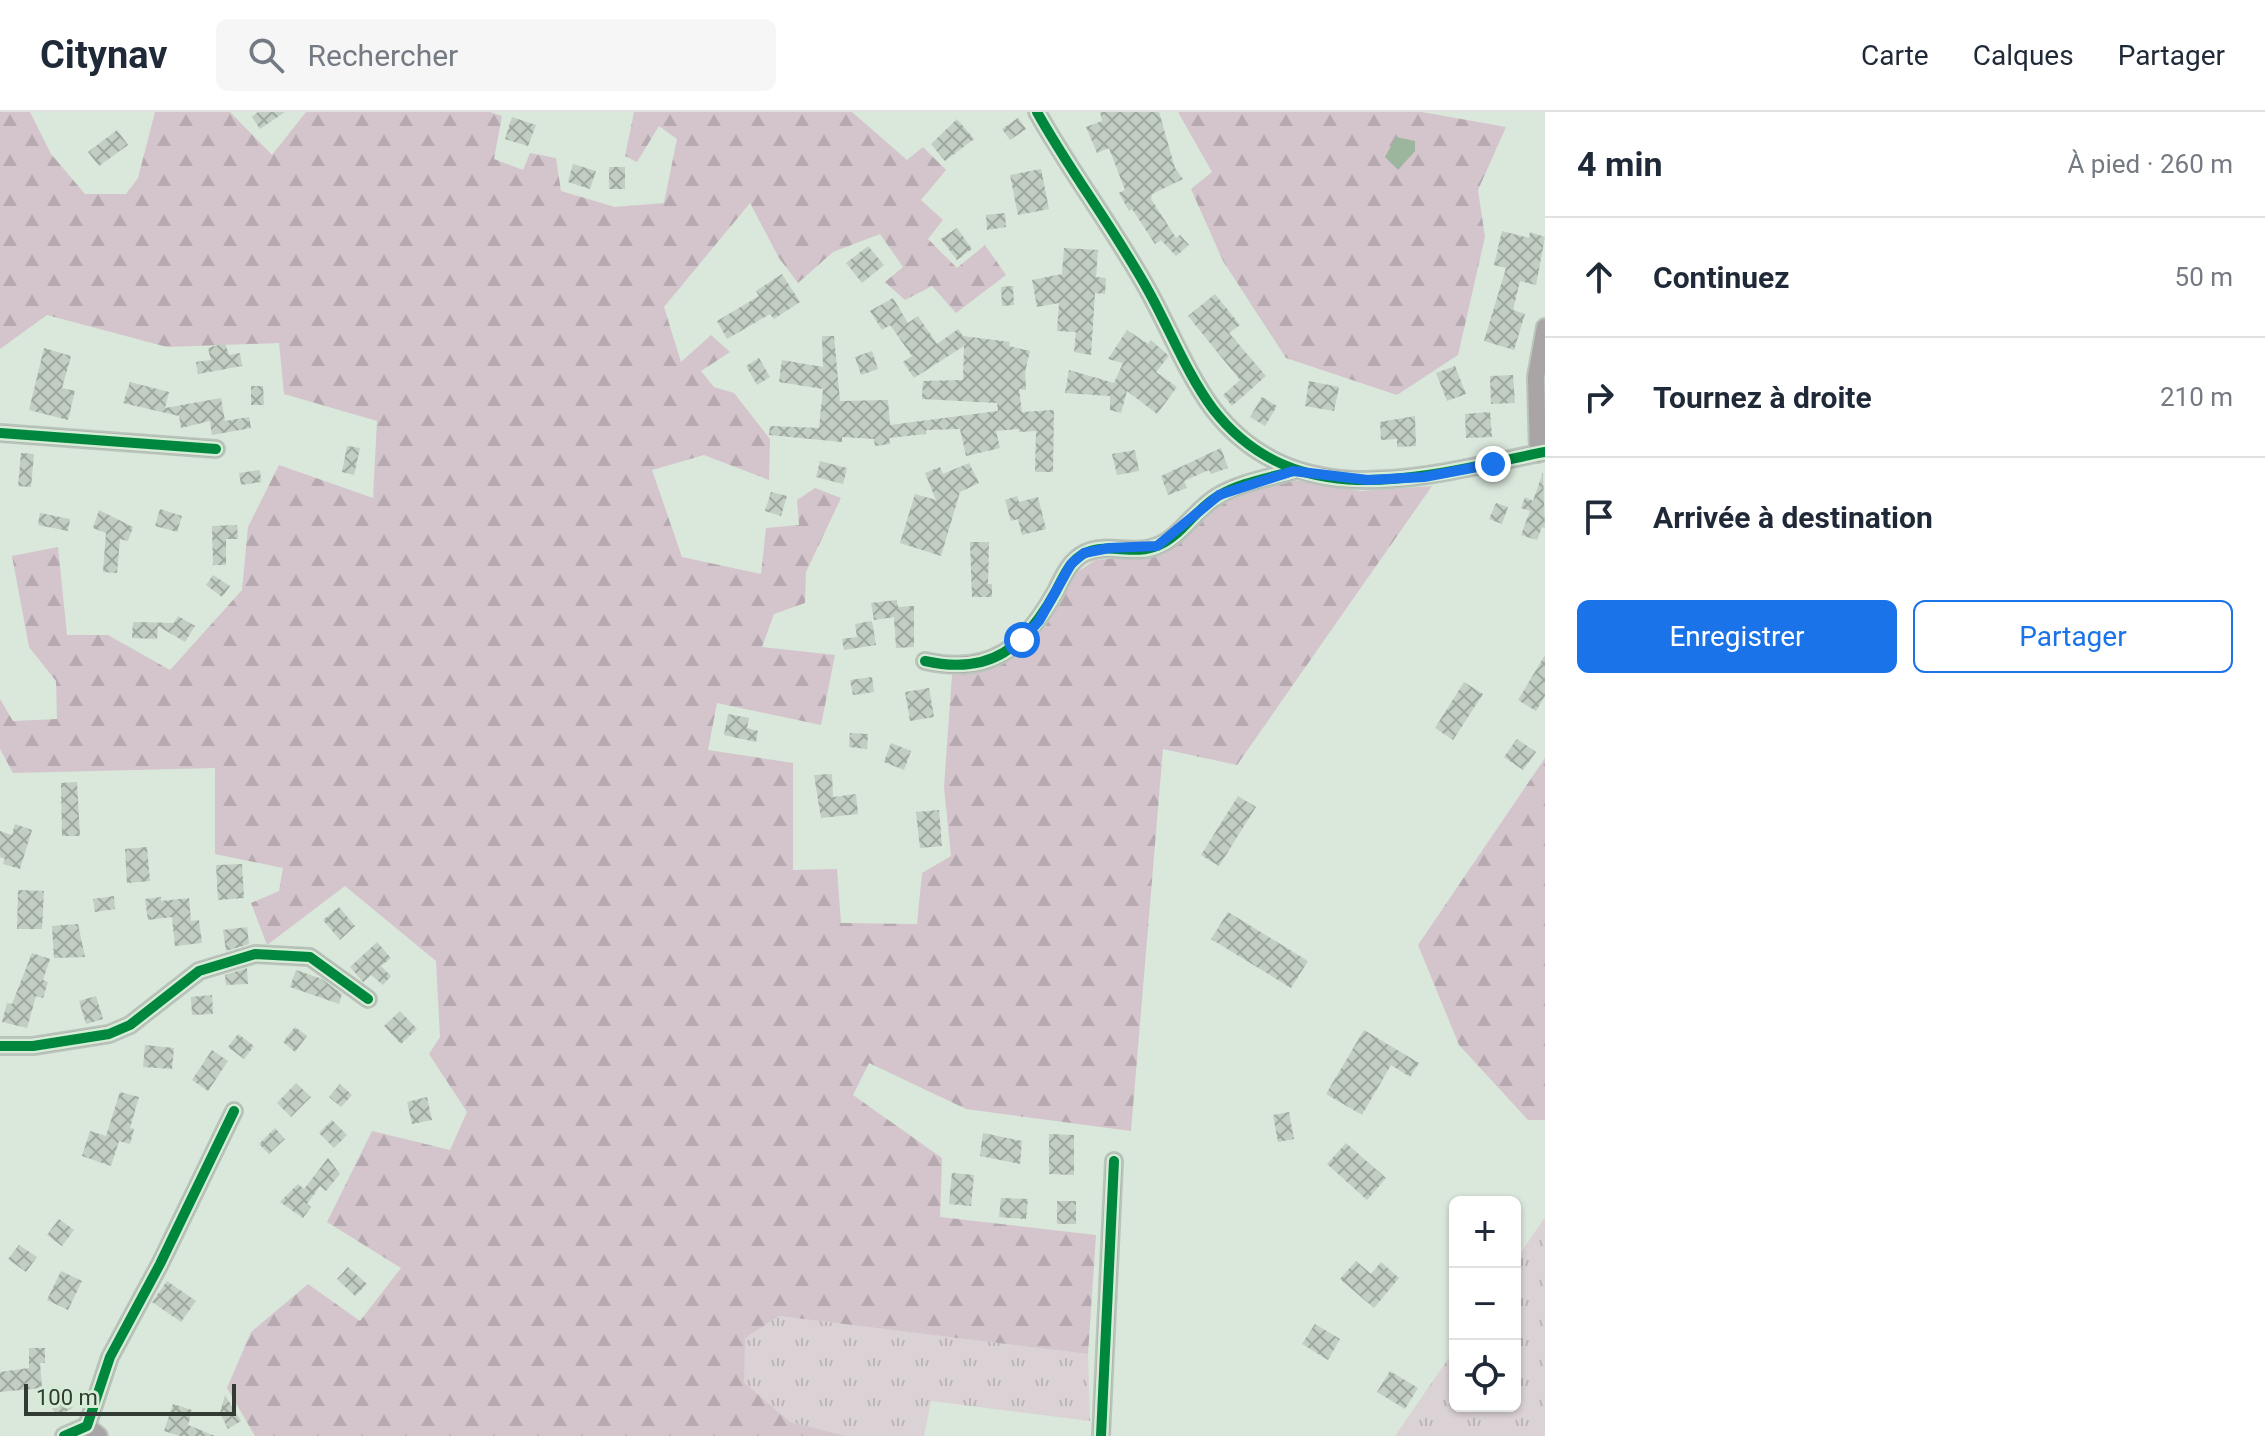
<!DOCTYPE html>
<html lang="fr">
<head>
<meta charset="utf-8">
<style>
  :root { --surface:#fff; --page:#f6f6f7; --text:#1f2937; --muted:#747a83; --line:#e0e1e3; --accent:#1a73e8 }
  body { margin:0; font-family:Roboto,sans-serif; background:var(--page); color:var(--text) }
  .controls { position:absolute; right:24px; bottom:24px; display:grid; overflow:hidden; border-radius:12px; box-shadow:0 2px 6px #0004 }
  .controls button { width:72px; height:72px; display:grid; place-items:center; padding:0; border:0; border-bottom:2px solid var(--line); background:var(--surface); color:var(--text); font:40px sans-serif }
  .scale { position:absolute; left:24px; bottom:20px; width:212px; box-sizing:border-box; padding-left:8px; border:4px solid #323b33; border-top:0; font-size:22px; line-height:28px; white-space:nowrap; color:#323b33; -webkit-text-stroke:6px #d5ecd6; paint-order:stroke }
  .stop { position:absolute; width:24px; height:24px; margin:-18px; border:6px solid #1a73e8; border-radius:50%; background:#fff }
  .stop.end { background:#1a73e8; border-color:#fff; box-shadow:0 2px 8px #0008 }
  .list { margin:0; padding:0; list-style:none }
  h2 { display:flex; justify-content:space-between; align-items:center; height:104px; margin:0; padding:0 32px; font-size:34px }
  h2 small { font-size:26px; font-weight:400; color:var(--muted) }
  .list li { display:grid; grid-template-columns:52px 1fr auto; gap:24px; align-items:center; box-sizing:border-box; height:120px; padding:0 32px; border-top:2px solid var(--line) }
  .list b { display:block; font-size:30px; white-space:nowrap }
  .list em { font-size:26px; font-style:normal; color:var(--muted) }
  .actions { display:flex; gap:16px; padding:24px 32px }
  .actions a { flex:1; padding:18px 0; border:2px solid var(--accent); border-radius:12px; text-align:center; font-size:28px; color:var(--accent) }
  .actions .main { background:var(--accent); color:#fff }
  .icon { flex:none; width:44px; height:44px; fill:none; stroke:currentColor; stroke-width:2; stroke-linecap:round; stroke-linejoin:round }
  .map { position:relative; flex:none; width:1545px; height:1324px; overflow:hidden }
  header { display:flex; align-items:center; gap:48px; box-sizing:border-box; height:112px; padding:0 40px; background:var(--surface); border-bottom:2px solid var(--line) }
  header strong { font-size:38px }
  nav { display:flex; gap:44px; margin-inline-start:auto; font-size:28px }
  .search { width:560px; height:72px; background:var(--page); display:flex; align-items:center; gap:20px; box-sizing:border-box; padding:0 28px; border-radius:12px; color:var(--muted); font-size:30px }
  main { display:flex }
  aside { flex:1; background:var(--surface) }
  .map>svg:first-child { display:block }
</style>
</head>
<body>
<header>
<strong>Citynav</strong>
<div class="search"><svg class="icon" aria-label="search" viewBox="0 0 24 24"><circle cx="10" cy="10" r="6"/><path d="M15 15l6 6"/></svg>Rechercher</div>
<nav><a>Carte</a><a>Calques</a><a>Partager</a></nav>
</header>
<main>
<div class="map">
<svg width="1545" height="1324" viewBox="0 0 1545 1324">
  <defs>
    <pattern id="grass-tufts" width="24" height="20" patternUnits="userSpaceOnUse" patternTransform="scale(2)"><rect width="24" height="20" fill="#dbd2d6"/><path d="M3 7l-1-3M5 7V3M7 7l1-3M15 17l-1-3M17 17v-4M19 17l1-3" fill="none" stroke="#bcb5b8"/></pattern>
    <pattern id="forest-firs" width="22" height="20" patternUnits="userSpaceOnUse" patternTransform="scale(2)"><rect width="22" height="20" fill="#d4c5cd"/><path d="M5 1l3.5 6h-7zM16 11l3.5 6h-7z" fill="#b6aab0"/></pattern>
    <pattern id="building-cross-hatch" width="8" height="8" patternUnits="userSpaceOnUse" patternTransform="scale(2)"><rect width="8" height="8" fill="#c2cec2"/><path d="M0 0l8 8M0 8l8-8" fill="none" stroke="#9ea89e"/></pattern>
  </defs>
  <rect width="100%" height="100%" fill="#dae7db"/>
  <g fill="url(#grass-tufts)">
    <path d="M1545 1105V1324H1395L1455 1237V1294H1515V1149Z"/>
    <path d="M779 1204 1088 1242 1090 1309 931 1289 924 1324H847L790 1310 744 1270V1226Z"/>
  </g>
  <g fill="url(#forest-firs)">
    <path d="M0 0H30L51 42 85 82H126L138 66 155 0H230L272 43 306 0H490L502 4 494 47 523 58 530 41 556 46 561 79 615 95 664 91 677 27 659 14 637 50 625 44 634 0H852L907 48 923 35 946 58 921 88 943 108 928 127 957 156 985 133 1006 163 956 201 932 174 905 188 885 170 903 155 880 122 833 140 798 171 779 146 750 91 664 195 681 250 711 223 730 240 701 259 714 275 734 281 770 327 769 368 704 343 652 358 682 445 761 462 766 416 799 413 797 388 815 376 841 386 806 460 805 491 774 502 762 535 835 543 821 613 717 591 708 638 793 651V758L837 757 841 811 917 812 922 761 951 744 944 675 952 563 981 560 1024 536 1045 515 1076 461 1095 448 1152 443 1220 389 1293 368 1361 379 1432 374 1237 653 1163 637 1131 1019 966 997 869 951 853 983 942 1046 940 1105 1096 1123 1088 1242 779 1204 745 1226 744 1270 790 1310 847 1324H255L227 1276 251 1220 308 1172 360 1209 401 1156 327 1110 372 1019 450 1038 467 1000 429 942 440 925 436 849 345 774 267 833 251 791 279 779 283 756 215 742V656L13 661 0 637V587L13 609 57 607 56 569 29 535 12 444 58 435 67 523H108L170 558 242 478 248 415 279 353 373 386 377 309 284 282 279 231 167 235 47 203 0 237Z"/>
    <path d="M1178 0H1422L1506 15 1478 78 1485 125 1458 243 1397 283 1286 246 1223 149 1191 77 1212 60Z"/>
    <path d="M1545 646V1008H1528L1459 933 1418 833Z"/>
  </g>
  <path fill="#9cb59d" d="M1396 25 1415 29V39L1398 58 1385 45Z"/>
  <g fill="url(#building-cross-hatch)">
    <path d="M258 0H285L260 17 252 5Z"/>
    <path d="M1100 0H1159L1175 56 1183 67 1152 82 1151 87 1176 126 1180 123 1189 133 1176 144 1161 128 1155 132 1132 97 1129 99 1119 81 1125 78 1109 36 1097 41 1086 15 1102 9Z"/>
    <path d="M512 5 536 13 528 34 505 27Z"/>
    <path d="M1018 6 1026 17 1010 28 1002 17Z"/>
    <path d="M957 7 974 27 945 49 931 32Z"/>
    <path d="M117 18 128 33 99 54 88 40Z"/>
    <path d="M573 52 596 59 590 77 568 70Z"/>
    <rect x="609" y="55" width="16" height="22"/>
    <path d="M1041 57 1049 97 1018 103 1010 63Z"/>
    <path d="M1005 101 1006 115 987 118 986 103Z"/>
    <path d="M957 116 972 137 957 148 941 127Z"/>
    <path d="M1502 119 1529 126 1530 120 1545 125 1536 173 1520 169 1513 198 1525 202 1514 238 1484 229 1506 156 1494 153Z"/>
    <path d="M868 134 884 153 862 171 846 151Z"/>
    <path d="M1064 136 1098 138 1096 165 1106 166 1105 182 1095 181 1091 243 1074 240 1076 220 1057 219 1059 191 1037 195 1032 168 1062 162Z"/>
    <path d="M782 162 800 190 774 207 770 202 727 227 717 209 759 184 756 179Z"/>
    <path d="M1013 174 1014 193 1002 194 1001 175Z"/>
    <path d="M1215 182 1240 213 1229 221 1266 264 1232 294 1223 283 1240 268 1188 204Z"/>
    <path d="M893 186 908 211 918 204 937 232 958 217 963 224 1010 230 1009 234 1030 239 1025 260 1026 278 1019 277 1022 300 1054 298 1053 360H1035L1036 319 1019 320V317L996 319 1000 336 966 344 960 317 926 318V322L889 326 890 332 875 334 874 327 842 325V330L769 323 770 314 819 316 823 277 779 270 782 248 823 255 822 224H834L840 289 888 288 890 313 998 299 997 291 922 287 923 269 963 268 964 234 914 266 903 250 912 244 890 213 882 218 870 199Z"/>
    <path d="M1127 218 1148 232 1151 228 1169 244 1156 260 1177 275 1157 302 1127 279 1121 301 1110 298V284L1065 281 1069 258 1114 271 1123 251 1108 247Z"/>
    <path d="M225 231 229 243 240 241 242 254 198 262 196 250 211 248 208 236Z"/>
    <path d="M44 236 71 244 62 276 75 279 68 308 29 298Z"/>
    <path d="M872 239 878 257 861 263 855 245Z"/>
    <path d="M759 246 770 265 757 273 746 254Z"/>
    <path d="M1455 254 1466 282 1447 289 1436 261Z"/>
    <path d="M1513 263 1515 291 1491 292 1490 264Z"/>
    <path d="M1309 269 1339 275 1334 299 1305 294Z"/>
    <path d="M130 270 169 280 165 296 221 286 225 309 249 305 251 316 212 323 210 309 181 316 179 304 123 291Z"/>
    <path d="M251 274H263L264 293H251Z"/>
    <path d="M1262 285 1277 294 1265 314 1250 305Z"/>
    <path d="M1490 300 1492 325 1466 326 1465 302Z"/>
    <path d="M1415 304 1416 334 1397 335V327L1381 328 1380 310Z"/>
    <path d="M347 334 360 336 354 363 342 360Z"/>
    <path d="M1221 336 1228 356 1211 362 1209 358 1184 369 1187 376 1168 383 1161 364Z"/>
    <path d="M1135 338 1139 359 1117 363 1112 342Z"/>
    <path d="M21 341 34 342 31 375 18 374Z"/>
    <path d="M820 349 847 356 843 372 816 365Z"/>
    <path d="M969 351 979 371 960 380 941 444 900 431 915 382 936 388 925 361 940 355 943 362Z"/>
    <path d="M260 358 261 370 241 373 239 361Z"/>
    <path d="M1543 360 1545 416 1542 415 1537 428 1521 423 1530 399 1521 396 1525 385 1533 389Z"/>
    <path d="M771 380 787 384 781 404 765 399Z"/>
    <path d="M1017 384 1019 390 1038 385 1046 417 1022 423 1018 407 1011 409 1005 388Z"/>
    <path d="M1496 391 1508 395 1502 412 1489 407Z"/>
    <path d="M160 397 182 404 177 420 155 414Z"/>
    <path d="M99 398 133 415 128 429 120 427 117 461 103 460 106 421 93 416Z"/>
    <path d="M40 401 70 407 68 419 38 413Z"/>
    <path d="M237 413 238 427H226V453H213L212 414Z"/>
    <path d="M970 430H989L988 472H992V485H972Z"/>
    <path d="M213 463 230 474 222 485 206 473Z"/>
    <path d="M897 488 898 495 914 494V535L896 536 894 505 874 508 871 491Z"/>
    <path d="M178 504 195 514 185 530 158 514 157 527 132 526 133 510 174 511Z"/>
    <path d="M872 509 876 533 844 538 842 527 857 525 855 512Z"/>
    <path d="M1545 543V584L1536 599 1518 588Z"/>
    <path d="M872 565 874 580 853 583 850 568Z"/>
    <path d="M1464 570 1483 582 1453 628 1435 616Z"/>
    <path d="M929 576 934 605 910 609 905 580Z"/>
    <path d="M728 602 749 606 747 616 758 619 756 630 724 623Z"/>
    <path d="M850 621 868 622 867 637 849 635Z"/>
    <path d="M1517 627 1536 640 1523 658 1504 645Z"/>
    <path d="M891 631 911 639 904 658 884 650Z"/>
    <path d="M832 662 833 685 856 682 858 702 821 706 814 663Z"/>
    <path d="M77 670 80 724H62L61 671Z"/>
    <path d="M1238 684 1256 695 1219 754 1201 743Z"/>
    <path d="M939 698 942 734 920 736 916 700Z"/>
    <path d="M15 712 32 718 20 757 3 752 5 747 0 745V719L12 723Z"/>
    <path d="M147 735 150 769 127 771 125 737Z"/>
    <path d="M242 752 244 786 218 788 216 753Z"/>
    <path d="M18 778 44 779 42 817H17Z"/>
    <path d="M114 784 115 797 95 800 93 787Z"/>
    <path d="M161 785V789L189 786 191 809 199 808 202 831 175 834 172 805 148 808 145 787Z"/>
    <path d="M339 795 355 814 340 828 323 808Z"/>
    <path d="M1228 800 1308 849 1291 876 1211 827Z"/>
    <path d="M78 812 85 845 54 846 52 814Z"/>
    <path d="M247 815 249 832 226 839 223 818Z"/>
    <path d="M377 830 391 846 381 854 391 864 383 873 371 863 363 870 350 855Z"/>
    <path d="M32 841 50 847 43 868 48 870 43 886 36 884 27 916 2 910 7 891 12 892Z"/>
    <path d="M247 856 248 872 226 873 225 863Z"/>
    <path d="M296 858 322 867 342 882 339 892 290 875Z"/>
    <path d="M212 883 213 902 192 903 191 885Z"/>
    <path d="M96 884 103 907 86 912 79 889Z"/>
    <path d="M400 899 417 917 401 932 384 914Z"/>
    <path d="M295 915 307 924 295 940 283 930Z"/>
    <path d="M1364 918 1419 951 1410 965 1391 953 1362 1003 1326 982Z"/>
    <path d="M238 922 254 934 244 947 228 935Z"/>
    <path d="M145 933 174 936 172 957 143 955Z"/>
    <path d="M212 938 228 949 208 979 192 968Z"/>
    <path d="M296 971 311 985 291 1005 277 991Z"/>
    <path d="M340 972 352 983 341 995 329 985Z"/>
    <path d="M120 980 139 985 130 1016 134 1017 130 1032 119 1029 111 1054 82 1044 90 1019 106 1024Z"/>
    <path d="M427 985 432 1008 412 1012 407 990Z"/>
    <path d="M1289 1000 1294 1027 1278 1030 1273 1003Z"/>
    <path d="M332 1008 347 1023 334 1036 319 1021Z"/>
    <path d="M275 1016 285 1027 269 1042 259 1032Z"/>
    <path d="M983 1021 1022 1029 1020 1052 980 1044Z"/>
    <path d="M1049 1022 1074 1023V1063L1049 1062Z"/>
    <path d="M1346 1031 1386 1066 1367 1088 1327 1052Z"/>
    <path d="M328 1046 340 1062 326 1079 320 1074 307 1092 311 1095 303 1106 280 1090 298 1072 304 1077Z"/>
    <path d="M952 1061 974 1063 971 1094 949 1092Z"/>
    <path d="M1001 1086 1028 1087 1026 1107 999 1105Z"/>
    <rect x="1057" y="1089" width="19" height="23"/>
    <path d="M59 1107 74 1118 62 1134 47 1123Z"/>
    <path d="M19 1133 37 1145 26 1160 8 1147Z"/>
    <path d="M1356 1149 1371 1162 1381 1150 1399 1166 1374 1196 1340 1167Z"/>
    <path d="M348 1155 367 1172 355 1184 337 1167Z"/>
    <path d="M61 1159 82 1169 68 1198 47 1188Z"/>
    <path d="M167 1169 196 1189 181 1210 152 1190Z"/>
    <path d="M1315 1212 1340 1227 1328 1248 1302 1232Z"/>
    <path d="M29 1236H45V1251H40L42 1276 0 1280V1260L29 1256Z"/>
    <path d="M1390 1259 1418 1276 1405 1297 1377 1280Z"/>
    <path d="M62 1276 73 1296 56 1304 46 1284Z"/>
    <path d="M225 1283 241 1309 228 1317 220 1301Z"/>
    <path d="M173 1292 192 1298 188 1313 215 1324H180L164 1319Z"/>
  </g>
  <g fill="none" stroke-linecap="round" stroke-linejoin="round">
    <g stroke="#b9c4ba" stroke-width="20">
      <g id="street">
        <path d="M1037 0C1071 61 1115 118 1149 180 1170 218 1187 262 1213 297 1298 407 1431 362 1545 340"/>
        <path d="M0 321 216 337"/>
        <path d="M1538 342 1536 265 1545 215"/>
        <path d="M925 549C991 564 1025 535 1056 479 1063 465 1070 448 1085 441 1108 430 1134 444 1157 434 1181 425 1195 397 1218 384 1239 371 1269 366 1293 359"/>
        <path d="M0 934H33L109 922 130 913 199 859 255 842 310 845 368 887"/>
        <path d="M87 1314 99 1324"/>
        <path d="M64 1324 87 1314 110 1245 160 1152 234 999"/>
        <path d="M1101 1324 1114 1049"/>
      </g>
    </g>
    <use href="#street" stroke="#a9a4a6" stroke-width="16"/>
    <g stroke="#d5ecd6" stroke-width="15">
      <g id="cycleway">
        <path d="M1037 0C1071 61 1115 118 1149 180 1170 218 1187 262 1213 297 1298 407 1431 362 1545 340"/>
        <path d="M0 321 216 337"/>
        <path d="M925 549C991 564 1025 535 1056 479 1063 465 1070 448 1085 441 1108 430 1134 444 1157 434 1181 425 1195 397 1218 384 1239 371 1269 366 1293 359"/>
        <path d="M0 934H33L109 922 130 913 199 859 255 842 310 845 368 887"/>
        <path d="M64 1324 87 1314 110 1245 160 1152 234 999"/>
        <path d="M1101 1324 1114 1049"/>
      </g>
    </g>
    <use href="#cycleway" stroke="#00873e" stroke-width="10"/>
  </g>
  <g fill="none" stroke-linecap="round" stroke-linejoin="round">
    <path stroke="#1a73e8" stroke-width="10" d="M1022 528 1039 509 1071 452 1084 441 1109 436 1157 434 1219 383 1293 359 1368 368 1424 365 1493 352"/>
  </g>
</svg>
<div class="controls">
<button>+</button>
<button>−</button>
<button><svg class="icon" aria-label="locate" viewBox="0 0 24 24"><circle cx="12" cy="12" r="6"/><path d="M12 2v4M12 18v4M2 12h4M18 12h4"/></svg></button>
</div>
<div class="scale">100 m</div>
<div class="stop" style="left:1022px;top:528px"></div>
<div class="stop end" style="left:1493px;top:352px"></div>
</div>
<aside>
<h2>4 min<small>À pied · 260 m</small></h2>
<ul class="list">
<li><svg class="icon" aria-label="ahead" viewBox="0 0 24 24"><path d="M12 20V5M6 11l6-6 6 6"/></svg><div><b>Continuez</b></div><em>50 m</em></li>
<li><svg class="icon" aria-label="right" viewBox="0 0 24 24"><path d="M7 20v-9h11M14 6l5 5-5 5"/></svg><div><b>Tournez à droite</b></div><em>210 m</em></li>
<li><svg class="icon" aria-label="arrive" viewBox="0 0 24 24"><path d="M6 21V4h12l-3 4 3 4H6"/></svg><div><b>Arrivée à destination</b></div></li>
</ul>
<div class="actions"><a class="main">Enregistrer</a><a>Partager</a></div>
</aside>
</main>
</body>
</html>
